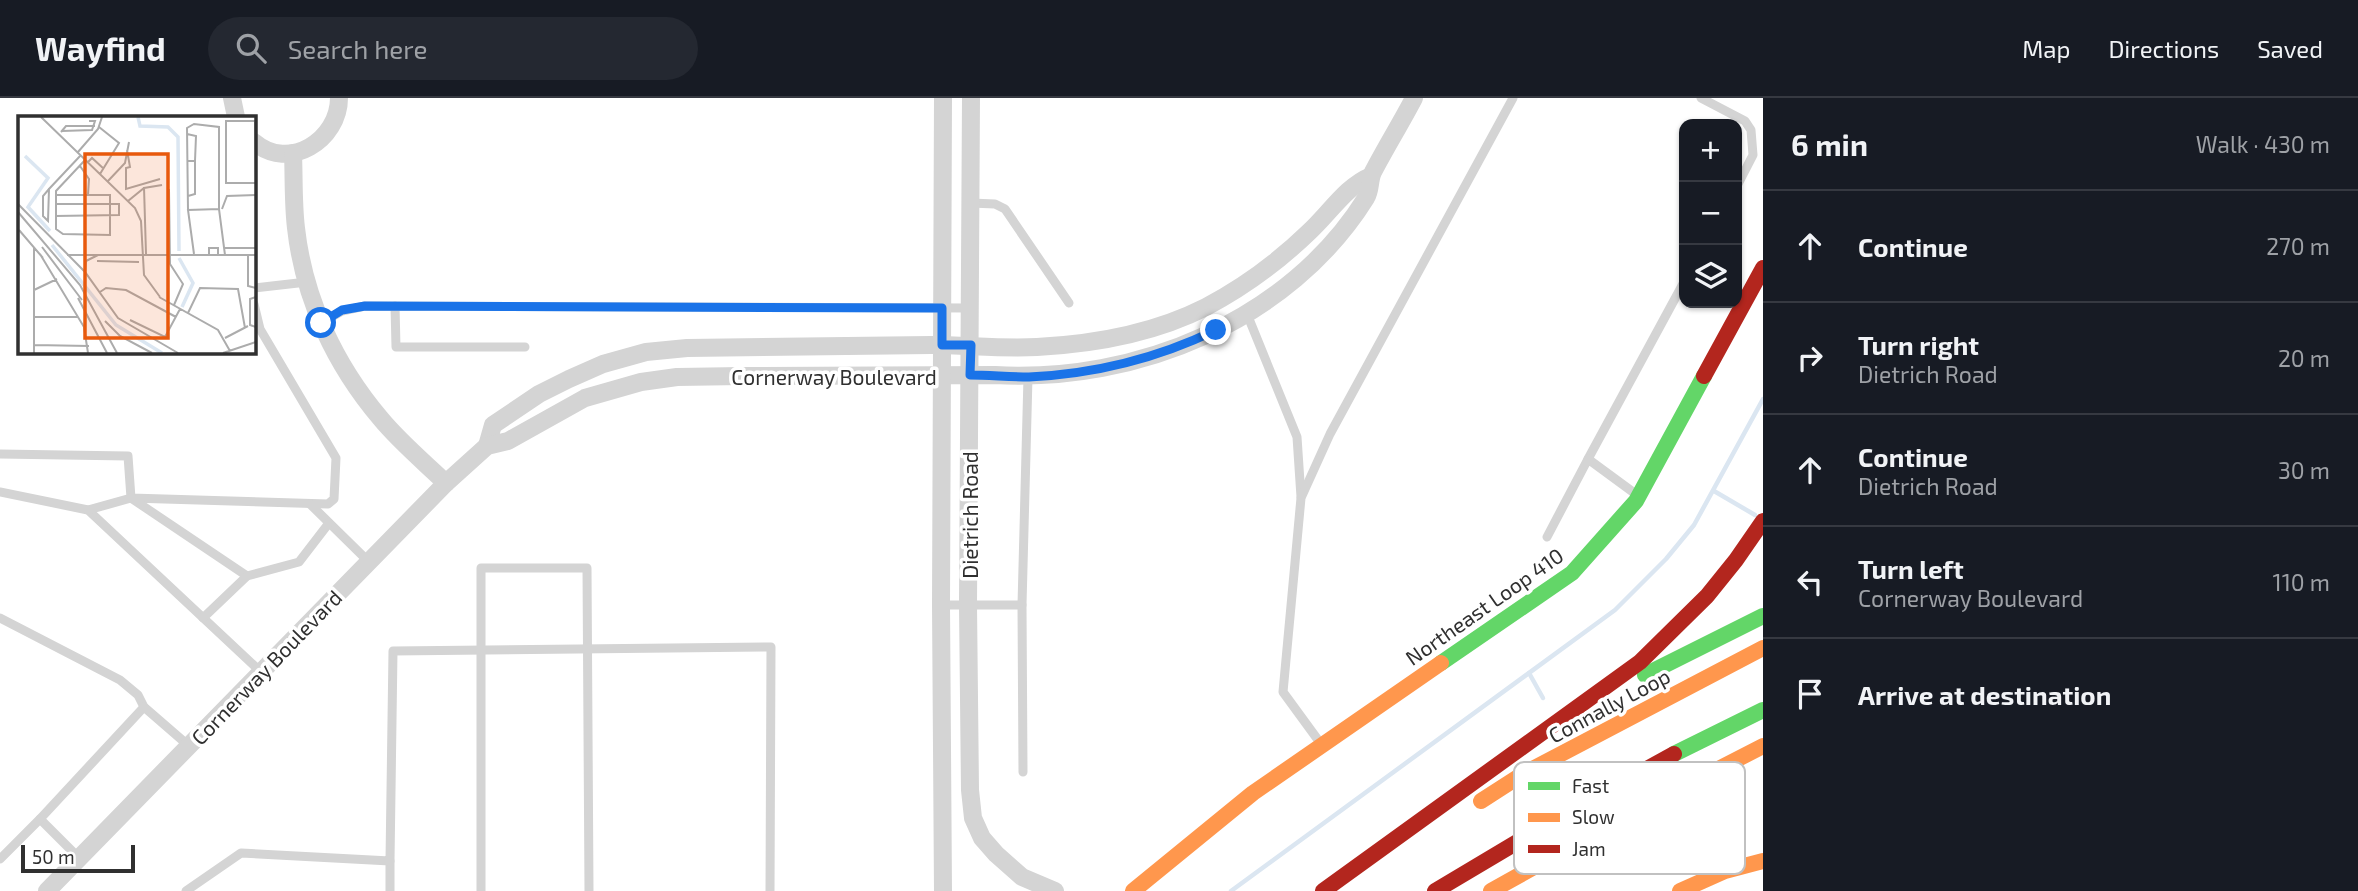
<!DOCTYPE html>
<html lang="en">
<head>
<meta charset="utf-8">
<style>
  :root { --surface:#171b24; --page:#242831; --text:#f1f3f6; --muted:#9ea1a6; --line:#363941 }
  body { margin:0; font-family:"Exo 2",sans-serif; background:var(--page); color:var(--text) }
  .controls { position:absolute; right:21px; top:21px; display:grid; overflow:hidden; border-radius:14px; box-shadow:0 2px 5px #0004 }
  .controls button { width:63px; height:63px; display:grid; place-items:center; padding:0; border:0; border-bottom:2px solid var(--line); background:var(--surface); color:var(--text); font:35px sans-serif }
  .scale { position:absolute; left:21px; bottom:18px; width:114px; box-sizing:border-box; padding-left:7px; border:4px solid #303030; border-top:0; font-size:19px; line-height:24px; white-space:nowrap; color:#303030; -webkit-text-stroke:5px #fff; paint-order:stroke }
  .stop { position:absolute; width:21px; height:21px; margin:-16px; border:5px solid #1a73e8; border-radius:50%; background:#fff }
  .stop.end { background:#1a73e8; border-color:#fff; box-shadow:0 2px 7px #0008 }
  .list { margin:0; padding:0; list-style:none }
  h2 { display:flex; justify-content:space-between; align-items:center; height:91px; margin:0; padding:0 28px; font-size:30px }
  h2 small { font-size:23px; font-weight:400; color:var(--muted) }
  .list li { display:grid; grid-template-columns:46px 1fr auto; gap:21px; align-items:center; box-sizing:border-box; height:112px; padding:0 28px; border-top:2px solid var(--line) }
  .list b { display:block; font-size:26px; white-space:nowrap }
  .list p { margin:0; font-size:23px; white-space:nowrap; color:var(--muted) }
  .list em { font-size:23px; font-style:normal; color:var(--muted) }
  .icon { flex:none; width:38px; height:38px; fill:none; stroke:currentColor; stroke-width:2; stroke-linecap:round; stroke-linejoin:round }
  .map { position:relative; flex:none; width:1763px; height:793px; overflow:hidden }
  header { display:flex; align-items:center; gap:42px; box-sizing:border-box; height:98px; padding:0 35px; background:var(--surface); border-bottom:2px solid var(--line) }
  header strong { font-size:33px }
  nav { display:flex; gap:38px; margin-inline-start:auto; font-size:24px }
  .search { width:490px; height:63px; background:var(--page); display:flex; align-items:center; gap:18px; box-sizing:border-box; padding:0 24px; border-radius:38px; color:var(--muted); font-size:26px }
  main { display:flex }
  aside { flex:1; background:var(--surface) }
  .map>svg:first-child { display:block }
</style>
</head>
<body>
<header>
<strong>Wayfind</strong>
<div class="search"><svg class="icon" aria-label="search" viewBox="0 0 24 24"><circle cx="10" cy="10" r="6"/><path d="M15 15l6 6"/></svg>Search here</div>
<nav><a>Map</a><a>Directions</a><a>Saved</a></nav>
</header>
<main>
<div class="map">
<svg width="1763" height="793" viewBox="0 0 1763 793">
  <rect width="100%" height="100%" fill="#fff"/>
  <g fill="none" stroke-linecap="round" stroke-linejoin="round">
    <g stroke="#dbe6f1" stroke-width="4.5">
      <path d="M1714 393 1755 417"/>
      <path d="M1529 575 1543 600"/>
      <path d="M1231 793 1615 512 1666 461 1694 427 1763 301"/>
    </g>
    <g stroke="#d4d4d4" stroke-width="9">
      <path d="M1701 0 1745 23 1751 32 1753 57 1737 88"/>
      <path d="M971 105 995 106 1005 111 1069 205"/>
      <path d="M254 190 307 184"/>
      <path d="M395 208 396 249H525"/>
      <path d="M1247 216 1297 339 1301 399"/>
      <path d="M321 225 342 213 365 208 970 210"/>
      <path d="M0 356 128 358 131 400 328 406 334 401 336 360 260 231 254 206"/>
      <path d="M1588 361 1684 184"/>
      <path d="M0 394 88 412 261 574"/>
      <path d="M310 406 369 464"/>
      <path d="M88 412 131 400 247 478"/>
      <path d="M1547 439 1588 361 1637 397"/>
      <path d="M941 507H1022"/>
      <path d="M0 520 120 582 138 597 144 609 189 648"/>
      <path d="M203 520 247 478 299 464 329 425"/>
      <path d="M1321 646 1283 594 1301 400 1330 336 1513 0"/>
      <path d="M1023 674 1022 507 1028 279"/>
      <path d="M79 760 40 721 144 609"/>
      <path d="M0 761 40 721"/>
      <path d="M390 763V793"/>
      <path d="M186 793 241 755 390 763 393 553 771 549 770 793"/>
      <path d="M481 793V470H587L589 793"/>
    </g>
    <g stroke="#d4d4d4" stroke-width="18">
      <path d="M232 0 236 19"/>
      <path d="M971 0 968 507 970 692 973 720 982 740 996 756 1022 779 1055 793"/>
      <path d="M254 44C289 74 339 42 339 0"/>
      <path d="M293 55C294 80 293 105 296 130 304 201 335 267 381 321 400 344 424 364 446 385"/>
      <path d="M487 348 493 327 539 296 569 281 603 266 646 254 687 250C768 249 849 248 931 247 966 247 1002 251 1037 249 1094 246 1155 235 1206 209 1244 189 1278 164 1309 134 1329 116 1346 88 1371 78"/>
      <path d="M47 793 446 385 487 348 508 343 585 300 641 284 677 279 742 278 995 277C1137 285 1289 223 1366 100 1371 92 1369 82 1373 74 1386 49 1401 25 1414 0"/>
      <path d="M943 793 941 507 943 0"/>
    </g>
    <g stroke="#63d668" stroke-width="16">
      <path d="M1441 565 1572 475 1636 403 1704 278"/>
      <path d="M1645 577 1763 518"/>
      <path d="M1674 656 1763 612"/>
    </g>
    <g stroke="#ff974d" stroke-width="16">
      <path d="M1481 703 1523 676 1763 550"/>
      <path d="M1133 793 1253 695 1441 565"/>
      <path d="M1491 793 1606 729 1763 648"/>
      <path d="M1680 793 1725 773 1763 763"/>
    </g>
    <g stroke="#b3261e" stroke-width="16">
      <path d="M1704 278 1763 170"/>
      <path d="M1323 793 1640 564 1707 498 1736 462 1763 423"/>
      <path d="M1435 793 1556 721 1674 656"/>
    </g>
  </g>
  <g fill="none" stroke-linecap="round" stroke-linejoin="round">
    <path stroke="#1a73e8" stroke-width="9" d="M321 225 342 212 365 208 942 210V247H971L970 277C989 277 1009 279 1029 279 1093 276 1158 260 1216 232"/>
  </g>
  <g text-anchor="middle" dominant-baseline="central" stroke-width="7" stroke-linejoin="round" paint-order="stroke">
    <g font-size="21" fill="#303030" stroke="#fff">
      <text x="834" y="278">Cornerway Boulevard</text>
      <text transform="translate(969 417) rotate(-90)">Dietrich Road</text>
      <text transform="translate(1484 508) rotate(-35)">Northeast Loop 410</text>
      <text transform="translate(266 569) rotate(-46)">Cornerway Boulevard</text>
      <text transform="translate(1609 607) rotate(-28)">Connally Loop</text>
    </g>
  </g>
  <g transform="translate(18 18)">
    <rect width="238" height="238" fill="#fff"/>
    <path fill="none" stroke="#dbe6f1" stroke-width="3.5" d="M120 1 122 10 150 11 160 21 161 135M7 40 30 62 10 91 32 115M34 129 98 209 144 237M161 142 175 167 164 191"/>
    <path fill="none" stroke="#acacac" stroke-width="2" d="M23 1 117 92 123 105 126 159 142 181M237 5 238 63M238 5H208V67H238M81 11 101 27 82 58M44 15 74 14 77 5H71M43 16 48 10H77M169 18 178 20 177 45M109 34 112 51 108 52V73L142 63M60 36 80 13 84 1M169 45H177V78L170 80M70 46 74 42 86 53M62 50 71 63 70 79H92V119L45 118 38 113V75L68 43M90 65 107 47 111 26M126 71 128 138M31 73 25 80V100L30 105 31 73 63 39M151 73 152 148 165 168 156 189M37 79H70M110 85 126 72 144 69M0 88 67 156 100 202 160 237M204 93 209 80 238 79M170 94 169 12 176 8 201 11V93M0 96 62 169 99 237M37 100 101 99V88H37M1 114 25 142M24 131 64 184M207 132H238M22 138 66 211 70 237M176 138 170 94 201 93 207 139M191 138V132H200V138M49 139H238M230 139V170L238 172M79 145 121 146M67 156 68 145 80 139M16 174 39 163M82 176 88 172 108 174 158 201M141 181 200 214 212 235M238 181 232 183V209L238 211M60 182 89 237M170 197 182 172 220 173 227 212M16 201H60M112 204 147 221 162 193M87 205 102 220 134 237M207 222 230 210M16 229 71 230M16 237V132M205 237 238 226"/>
    <path fill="#e8590c" fill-opacity="0.15" stroke="#e8590c" stroke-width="3.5" d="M67 38H150V222H67Z"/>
    <rect width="238" height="238" fill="none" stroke="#303030" stroke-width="3.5"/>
  </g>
  <rect x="1514" y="664" width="231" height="112" rx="10" fill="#fff" stroke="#c1c1c1" stroke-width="2"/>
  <rect x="1528" y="684" width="32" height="8" fill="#63d668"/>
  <rect x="1528" y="715" width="32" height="9" fill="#ff974d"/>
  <rect x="1528" y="747" width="32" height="8" fill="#b3261e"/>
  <g font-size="19" fill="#303030">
    <text x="1572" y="695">Fast</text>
    <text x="1572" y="726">Slow</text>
    <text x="1572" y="758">Jam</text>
  </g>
</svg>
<div class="controls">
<button>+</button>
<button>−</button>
<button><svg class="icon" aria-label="layers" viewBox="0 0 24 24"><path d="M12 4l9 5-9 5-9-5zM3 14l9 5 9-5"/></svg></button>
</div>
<div class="scale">50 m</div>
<div class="stop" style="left:321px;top:225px"></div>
<div class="stop end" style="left:1216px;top:232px"></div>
</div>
<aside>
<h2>6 min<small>Walk · 430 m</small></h2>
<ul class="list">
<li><svg class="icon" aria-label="ahead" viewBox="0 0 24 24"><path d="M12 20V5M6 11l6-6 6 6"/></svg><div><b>Continue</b></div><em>270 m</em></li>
<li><svg class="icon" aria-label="right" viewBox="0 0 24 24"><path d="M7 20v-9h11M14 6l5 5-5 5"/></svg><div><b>Turn right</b><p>Dietrich Road</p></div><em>20 m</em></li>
<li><svg class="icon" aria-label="ahead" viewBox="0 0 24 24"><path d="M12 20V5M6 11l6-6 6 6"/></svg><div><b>Continue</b><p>Dietrich Road</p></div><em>30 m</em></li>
<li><svg class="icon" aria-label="left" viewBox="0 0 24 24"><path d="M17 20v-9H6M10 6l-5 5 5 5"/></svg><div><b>Turn left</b><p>Cornerway Boulevard</p></div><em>110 m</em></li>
<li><svg class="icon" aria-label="arrive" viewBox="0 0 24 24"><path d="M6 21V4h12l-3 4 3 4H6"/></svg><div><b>Arrive at destination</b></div></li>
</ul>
</aside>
</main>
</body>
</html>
